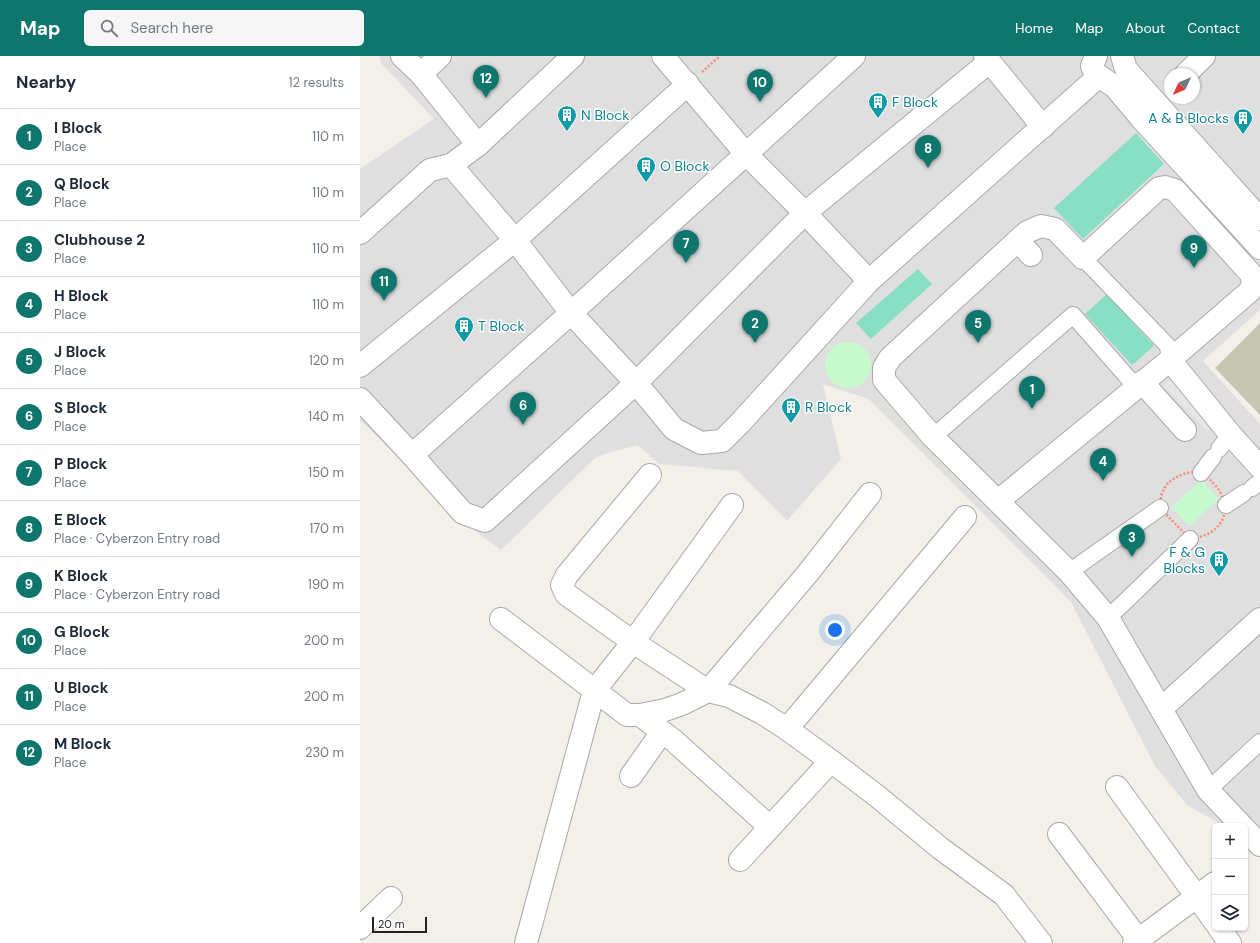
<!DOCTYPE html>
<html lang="en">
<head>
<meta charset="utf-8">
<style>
  :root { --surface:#fff; --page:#f6f6f7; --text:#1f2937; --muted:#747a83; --line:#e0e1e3; --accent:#0f766e }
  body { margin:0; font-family:"DM Sans",sans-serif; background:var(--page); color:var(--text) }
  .controls { position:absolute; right:12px; bottom:12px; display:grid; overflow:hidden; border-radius:6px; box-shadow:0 1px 3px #0004 }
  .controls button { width:36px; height:36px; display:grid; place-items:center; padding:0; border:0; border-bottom:1px solid var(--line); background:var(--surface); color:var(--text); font:20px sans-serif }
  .compass { position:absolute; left:804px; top:12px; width:36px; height:36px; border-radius:50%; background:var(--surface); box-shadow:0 1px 3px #0004; rotate:226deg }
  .scale { position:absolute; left:12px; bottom:10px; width:55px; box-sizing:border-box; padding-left:4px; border:2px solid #222; border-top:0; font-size:11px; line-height:14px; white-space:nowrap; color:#222; -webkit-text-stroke:3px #fff; paint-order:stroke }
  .you { position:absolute; left:475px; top:574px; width:14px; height:14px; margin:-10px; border:3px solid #fff; border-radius:50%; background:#1a73e8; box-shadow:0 0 0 6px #1a73e833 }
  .badge { display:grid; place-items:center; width:26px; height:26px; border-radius:50%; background:var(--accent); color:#fff; font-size:13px; font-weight:700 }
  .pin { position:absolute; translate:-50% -33px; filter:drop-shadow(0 1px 2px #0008) }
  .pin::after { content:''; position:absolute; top:21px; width:14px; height:12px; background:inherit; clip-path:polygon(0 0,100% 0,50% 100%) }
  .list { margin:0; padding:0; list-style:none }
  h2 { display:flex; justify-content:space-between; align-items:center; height:52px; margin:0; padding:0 16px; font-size:17px }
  h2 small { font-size:13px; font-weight:400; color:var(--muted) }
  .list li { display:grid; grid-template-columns:26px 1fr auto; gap:12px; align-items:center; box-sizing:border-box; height:56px; padding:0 16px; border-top:1px solid var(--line) }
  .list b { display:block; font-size:15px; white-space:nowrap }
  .list p { margin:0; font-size:13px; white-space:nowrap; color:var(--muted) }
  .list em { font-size:13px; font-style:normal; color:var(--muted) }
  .icon { flex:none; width:22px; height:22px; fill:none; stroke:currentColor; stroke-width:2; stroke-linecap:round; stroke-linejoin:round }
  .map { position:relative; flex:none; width:900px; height:887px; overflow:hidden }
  header { display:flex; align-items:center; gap:24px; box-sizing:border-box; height:56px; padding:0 20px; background:var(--accent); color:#fff }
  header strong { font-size:19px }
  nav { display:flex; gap:22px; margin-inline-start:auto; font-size:14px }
  .search { width:280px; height:36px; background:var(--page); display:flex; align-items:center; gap:10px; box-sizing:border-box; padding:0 14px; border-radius:6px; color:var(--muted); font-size:15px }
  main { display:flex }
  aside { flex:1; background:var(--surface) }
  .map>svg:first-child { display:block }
</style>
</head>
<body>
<header>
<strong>Map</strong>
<div class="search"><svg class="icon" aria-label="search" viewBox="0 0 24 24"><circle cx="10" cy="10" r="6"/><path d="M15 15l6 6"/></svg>Search here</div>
<nav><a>Home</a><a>Map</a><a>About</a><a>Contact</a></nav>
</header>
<main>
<aside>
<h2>Nearby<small>12 results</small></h2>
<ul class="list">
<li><span class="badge">1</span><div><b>I Block</b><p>Place</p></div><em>110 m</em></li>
<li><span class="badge">2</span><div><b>Q Block</b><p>Place</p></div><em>110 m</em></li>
<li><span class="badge">3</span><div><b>Clubhouse 2</b><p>Place</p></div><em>110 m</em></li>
<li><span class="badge">4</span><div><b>H Block</b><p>Place</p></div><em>110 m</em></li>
<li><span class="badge">5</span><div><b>J Block</b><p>Place</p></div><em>120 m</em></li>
<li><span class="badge">6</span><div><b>S Block</b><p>Place</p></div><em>140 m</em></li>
<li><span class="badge">7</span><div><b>P Block</b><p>Place</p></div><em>150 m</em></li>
<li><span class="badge">8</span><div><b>E Block</b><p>Place · Cyberzon Entry road</p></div><em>170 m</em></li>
<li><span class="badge">9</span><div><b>K Block</b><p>Place · Cyberzon Entry road</p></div><em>190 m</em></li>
<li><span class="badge">10</span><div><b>G Block</b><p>Place</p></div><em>200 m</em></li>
<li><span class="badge">11</span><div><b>U Block</b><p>Place</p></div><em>200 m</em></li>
<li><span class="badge">12</span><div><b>M Block</b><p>Place</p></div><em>230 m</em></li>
</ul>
</aside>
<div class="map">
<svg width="900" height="887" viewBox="0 0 900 887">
  <rect width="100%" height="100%" fill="#f2f0e9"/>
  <path fill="#e0dfdf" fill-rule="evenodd" d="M20 0H900V254L843 305 900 368V801L885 787V770H864L827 749 795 710 711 546 509 343 463 328 481 403 427 465 378 415 299 408 278 389 247 397 235 402 141 494 85 452 33 396 0 364V113L74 63 21 7ZM810 18H834V42H810Z"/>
  <path fill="#c5c7b4" d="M900 267V359L855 312Z"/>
  <g fill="#c8fad0">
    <circle cx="488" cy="309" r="23"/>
    <path d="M841 424 859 443 829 470 811 451Z"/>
  </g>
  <g fill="#88dfc4">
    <path d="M776 77 804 108 723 183 694 152Z"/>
    <path d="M558 213 572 228 511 283 496 267Z"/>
    <path d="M747 238 794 290 772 309 725 258Z"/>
  </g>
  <path fill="#e6e6e6" d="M813 322 854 367 846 375 804 330Z"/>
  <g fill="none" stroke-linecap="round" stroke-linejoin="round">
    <g stroke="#a9a9a9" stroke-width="18">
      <g id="pedestrian">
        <path d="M723 202 808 290 810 304"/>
        <path d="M573 381 713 259 776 331"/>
        <path d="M859 393 870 378"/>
        <path d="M841 417 853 401"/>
        <path d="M892 432 900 426"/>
        <path d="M866 449 884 437"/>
        <path d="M709 516 800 452"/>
        <path d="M748 562 830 483"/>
        <path d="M848 734 900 686"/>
      </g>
    </g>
    <g stroke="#a9a9a9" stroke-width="24">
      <g id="minor">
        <path d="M42 0 61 18 118 89"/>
        <path d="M303 0 386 98 445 157 509 225"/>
        <path d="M625 0 683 71"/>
        <path d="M736 0 732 10 735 17 755 31 781 62 900 192"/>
        <path d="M762 0 766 13 772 20 900 163"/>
        <path d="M61 18 80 0"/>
        <path d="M826 18 844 0"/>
        <path d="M91 109 118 89 213 0"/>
        <path d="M0 177 70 114 91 109 155 184 211 257 276 327 314 373 341 387 362 385 380 367 509 225 738 21"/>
        <path d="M658 185 671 199"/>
        <path d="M810 304 870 378 900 411"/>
        <path d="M0 310 155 184 328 28"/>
        <path d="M782 326 825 374"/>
        <path d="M0 343 52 399 211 257 494 0"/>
        <path d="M52 399 103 457 125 465 276 327 445 157 629 6"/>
        <path d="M290 419 207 519 202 529 206 538 273 586 348 635 369 640 402 657 427 673 471 705 517 740 580 792 644 839 681 887"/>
        <path d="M638 445 810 304 890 235 893 226 891 218 815 134 805 131 799 132 723 202 695 173 681 170 667 176 530 302 524 312V324L573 381 709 516 748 562 848 734 882 770"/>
        <path d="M141 563 267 659H280L305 654 322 648 348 635 448 517 510 438"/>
        <path d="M801 653 900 563"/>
        <path d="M280 659 312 683 410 771"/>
        <path d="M427 673 605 461"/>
        <path d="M271 720 302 676"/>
        <path d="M757 731 855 866"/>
        <path d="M885 773 900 789"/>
        <path d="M699 778 781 887"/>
        <path d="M380 804 471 705"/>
        <path d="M0 872 31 842"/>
        <path d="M859 872 870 887"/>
        <path d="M166 887 234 635 273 586 372 449"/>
        <path d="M774 887 855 827"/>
      </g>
    </g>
    <g stroke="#f98a73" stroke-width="2.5" stroke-dasharray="2 2" stroke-linecap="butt">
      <path d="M342 16 360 0"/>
      <path d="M832 416C844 417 847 420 855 429 877 454 860 480 830 483L800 452C800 430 811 420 832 416Z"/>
    </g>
    <use href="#pedestrian" stroke="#fff" stroke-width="16"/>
    <use href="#minor" stroke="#fff" stroke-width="22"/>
  </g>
  <defs>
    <g id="building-pin" transform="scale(1)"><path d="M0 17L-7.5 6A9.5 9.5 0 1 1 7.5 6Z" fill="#0f9aa8" stroke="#fff"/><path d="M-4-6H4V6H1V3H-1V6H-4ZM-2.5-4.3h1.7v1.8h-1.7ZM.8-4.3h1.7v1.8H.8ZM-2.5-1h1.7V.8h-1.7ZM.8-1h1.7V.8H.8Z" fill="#fff"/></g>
  </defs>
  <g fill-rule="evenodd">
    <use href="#building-pin" x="518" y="46"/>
    <use href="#building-pin" x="207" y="59"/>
    <use href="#building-pin" x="883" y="62"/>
    <use href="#building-pin" x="286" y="110"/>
    <use href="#building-pin" x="104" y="270"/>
    <use href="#building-pin" x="431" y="351"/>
    <use href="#building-pin" x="859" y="504"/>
  </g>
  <g text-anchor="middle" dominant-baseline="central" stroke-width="3" stroke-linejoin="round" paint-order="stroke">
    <g font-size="14" fill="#0d838f" stroke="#fff" text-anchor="start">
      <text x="532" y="46">F Block</text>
      <text x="221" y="59">N Block</text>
      <text x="869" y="62" text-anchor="end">A &amp; B Blocks</text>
      <text x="300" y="110">O Block</text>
      <text x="118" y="270">T Block</text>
      <text x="445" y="351">R Block</text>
      <text x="845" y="496" text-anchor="end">F &amp; G<tspan x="845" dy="16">Blocks</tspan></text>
    </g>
  </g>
</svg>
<div class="controls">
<button>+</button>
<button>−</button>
<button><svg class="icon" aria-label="layers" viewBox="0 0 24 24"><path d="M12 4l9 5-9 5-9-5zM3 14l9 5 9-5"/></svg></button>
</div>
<svg class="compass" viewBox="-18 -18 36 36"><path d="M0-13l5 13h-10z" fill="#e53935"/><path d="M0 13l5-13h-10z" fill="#747a83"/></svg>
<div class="scale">20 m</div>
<div class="you"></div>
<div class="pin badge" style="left:672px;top:353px">1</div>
<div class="pin badge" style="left:395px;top:287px">2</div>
<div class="pin badge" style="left:772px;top:501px">3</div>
<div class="pin badge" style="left:743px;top:425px">4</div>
<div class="pin badge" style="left:618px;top:287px">5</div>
<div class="pin badge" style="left:163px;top:369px">6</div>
<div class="pin badge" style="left:326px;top:207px">7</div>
<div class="pin badge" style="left:568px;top:112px">8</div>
<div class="pin badge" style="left:834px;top:212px">9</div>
<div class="pin badge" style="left:400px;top:46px">10</div>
<div class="pin badge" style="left:24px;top:245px">11</div>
<div class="pin badge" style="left:126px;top:42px">12</div>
</div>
</main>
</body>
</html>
